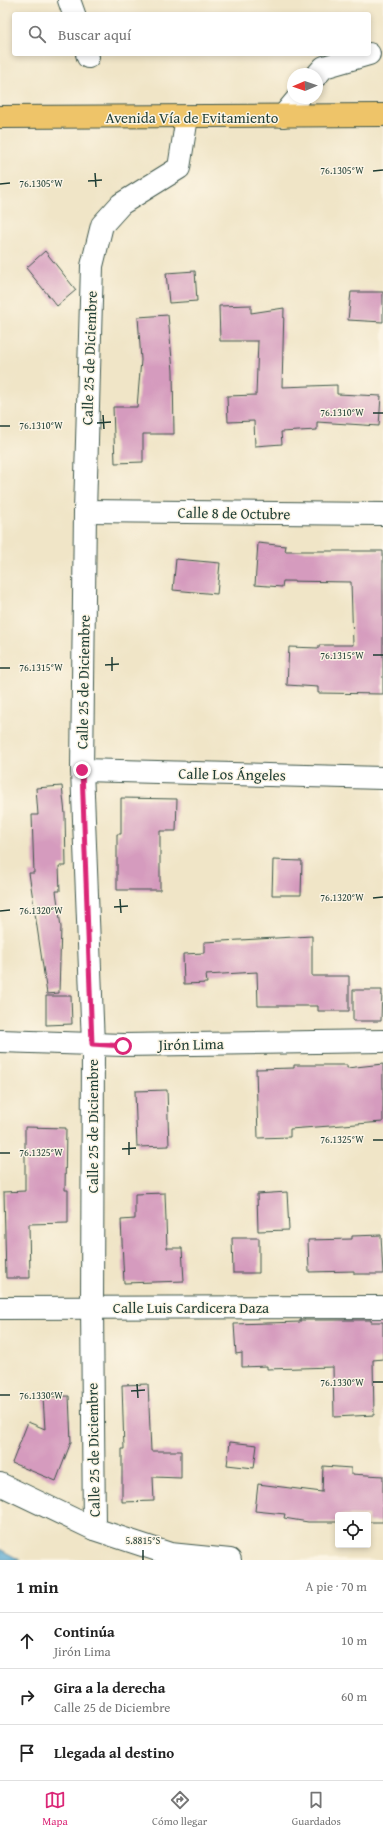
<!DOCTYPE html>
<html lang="es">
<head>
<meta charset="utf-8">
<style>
  :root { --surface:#fff; --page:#f6f6f6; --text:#222; --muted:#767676; --line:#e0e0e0; --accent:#db2777 }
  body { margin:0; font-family:"Gentium Book Plus",serif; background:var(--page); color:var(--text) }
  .controls { position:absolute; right:12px; bottom:12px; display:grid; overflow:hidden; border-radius:4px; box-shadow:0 2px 6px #0003 }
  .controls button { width:36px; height:36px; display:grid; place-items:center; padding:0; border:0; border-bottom:1px solid var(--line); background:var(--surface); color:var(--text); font:20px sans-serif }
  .compass { position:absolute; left:287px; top:68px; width:36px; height:36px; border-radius:50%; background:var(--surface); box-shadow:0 2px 6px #0003; rotate:268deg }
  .stop { position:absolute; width:12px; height:12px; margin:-9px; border:3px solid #db2777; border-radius:50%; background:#fff }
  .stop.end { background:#db2777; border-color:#fff; box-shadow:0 1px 4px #0008 }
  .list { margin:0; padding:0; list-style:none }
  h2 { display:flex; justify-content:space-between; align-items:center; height:52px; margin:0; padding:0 16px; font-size:17px }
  h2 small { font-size:13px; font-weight:400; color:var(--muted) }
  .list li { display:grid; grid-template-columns:26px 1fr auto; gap:12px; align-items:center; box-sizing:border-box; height:56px; padding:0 16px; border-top:1px solid var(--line) }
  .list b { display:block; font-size:15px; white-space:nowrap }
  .list p { margin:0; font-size:13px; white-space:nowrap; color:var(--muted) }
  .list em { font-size:13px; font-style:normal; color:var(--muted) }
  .icon { flex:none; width:22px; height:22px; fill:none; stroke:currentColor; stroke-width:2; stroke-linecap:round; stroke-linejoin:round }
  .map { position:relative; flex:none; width:383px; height:1560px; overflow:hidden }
  .search { position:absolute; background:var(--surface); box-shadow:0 2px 6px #0003; left:12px; right:12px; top:12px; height:44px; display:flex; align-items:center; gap:10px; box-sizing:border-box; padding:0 14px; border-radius:4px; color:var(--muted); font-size:15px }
  .sheet { height:220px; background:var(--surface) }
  nav { display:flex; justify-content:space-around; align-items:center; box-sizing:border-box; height:56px; border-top:1px solid var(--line); background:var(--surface); font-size:11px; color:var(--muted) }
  nav a { display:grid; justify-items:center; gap:2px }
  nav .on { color:var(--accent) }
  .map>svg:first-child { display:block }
</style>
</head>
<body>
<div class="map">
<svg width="383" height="1560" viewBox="0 0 383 1560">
  <rect width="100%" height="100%" fill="#fcf5e5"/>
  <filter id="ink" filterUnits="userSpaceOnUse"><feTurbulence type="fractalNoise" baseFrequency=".025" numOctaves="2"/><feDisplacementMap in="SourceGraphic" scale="8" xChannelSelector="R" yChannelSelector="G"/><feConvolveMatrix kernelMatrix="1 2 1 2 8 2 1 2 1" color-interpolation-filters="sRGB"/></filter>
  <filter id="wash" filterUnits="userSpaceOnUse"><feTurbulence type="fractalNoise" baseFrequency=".012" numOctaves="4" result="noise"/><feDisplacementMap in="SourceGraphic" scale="16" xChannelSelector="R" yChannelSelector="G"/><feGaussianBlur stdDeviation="0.9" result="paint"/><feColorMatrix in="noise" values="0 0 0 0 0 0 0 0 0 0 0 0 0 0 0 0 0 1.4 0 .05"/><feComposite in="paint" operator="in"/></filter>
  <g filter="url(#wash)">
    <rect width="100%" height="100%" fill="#f0e5c7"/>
    <path fill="#56a7d1" stroke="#3a7282" d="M0 1549 20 1560H0Z"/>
    <g id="blocks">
      <g fill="#d59bbe">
        <path d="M45 251 76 290 57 306 26 268Z"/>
        <path d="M195 271 197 301 169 303 166 273Z"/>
        <path d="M351 292H383V322L348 320Z"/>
        <path d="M251 305V313L284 308 282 387 337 385V394L381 396 379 426 317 422V430L281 432 282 444 255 446 254 421 228 422 227 396 256 395 258 341H220L219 306Z"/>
        <path d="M168 315 173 371 174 434H143V462L115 463 113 407H137L141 360 138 317Z"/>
        <path d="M258 543 286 546 285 551H383V694L318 693V687L287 685 289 647 319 648V645H353L351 582 283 581 282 587 255 585Z"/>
        <path d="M176 559 220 563 217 594 173 590Z"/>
        <path d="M62 786 65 814 66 866H59L60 891H56L61 927 59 993 47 994 29 873H34L32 815H38L36 788Z"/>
        <path d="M121 798 177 799 176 831H160V890H117V834H121Z"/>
        <path d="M273 860 302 861 301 895H272Z"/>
        <path d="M312 936V976H349V1011H318V1006H258L257 972 206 975 207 983 184 984 183 954 204 953V942Z"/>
        <path d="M353 990H382L381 1021H353Z"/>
        <path d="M46 996H71L72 1024 46 1025Z"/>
        <path d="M383 1064V1122L290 1129V1137L258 1138 256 1069 294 1068V1065H347V1068Z"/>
        <path d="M167 1090 169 1146 137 1147 135 1091Z"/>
        <path d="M25 1127 66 1128 65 1190H68V1223L29 1224 30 1278H6L4 1192 25 1191Z"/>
        <path d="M287 1192 289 1230 258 1231 257 1194Z"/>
        <path d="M165 1193 167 1248H182L184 1281 124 1283 121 1220 135 1219V1194Z"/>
        <path d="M381 1235 383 1274H354V1271L309 1272 308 1240 352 1239V1236Z"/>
        <path d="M232 1238H259V1273H233Z"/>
        <path d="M300 1320H371V1322H383V1359L373 1360 374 1415 334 1417 333 1367 267 1369V1366L242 1367V1353L236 1354 234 1324 300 1322Z"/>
        <path d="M148 1384 151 1451H181V1478L153 1477 154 1501 122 1502V1449H124L122 1385Z"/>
        <path d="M69 1396 71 1442 56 1481 12 1463 28 1422 45 1429 43 1397Z"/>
        <path d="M230 1442 257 1445 254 1468 227 1465Z"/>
        <path d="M323 1466 351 1468V1474L383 1476V1522H368V1515H338V1522H308L284 1518 285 1514 255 1511 258 1484 322 1492Z"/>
      </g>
    </g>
  </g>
  <g filter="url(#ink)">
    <use href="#blocks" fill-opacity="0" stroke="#3e564a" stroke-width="1"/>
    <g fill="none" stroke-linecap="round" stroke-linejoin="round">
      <g stroke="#3e564a" stroke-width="24">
        <g id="minor">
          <path d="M69 0 74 14"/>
          <path d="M87 54 88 57"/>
          <path d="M317 75 324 67 369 54"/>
          <path d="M283 116 298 98"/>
          <path d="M85 511 383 514"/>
          <path d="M82 770 383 778"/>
          <path d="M0 1041 123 1045 383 1041"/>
          <path d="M0 1308 383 1307"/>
          <path d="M0 1484 94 1529 170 1554 230 1560"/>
          <path d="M94 1529 92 1307 93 1044 82 770 85 511 92 266 102 225 121 204 179 168 187 117"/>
        </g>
      </g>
      <g stroke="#3e564a" stroke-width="24">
        <path id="primary" d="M0 117 383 115"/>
      </g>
      <use href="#minor" stroke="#fff" stroke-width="22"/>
      <use href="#primary" stroke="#eec469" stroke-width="22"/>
    </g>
  </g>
  <g fill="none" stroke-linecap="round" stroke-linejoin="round" filter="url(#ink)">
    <path stroke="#db2777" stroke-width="5" d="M82 770 92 1044 123 1046"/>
  </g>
  <path fill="none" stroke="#1f3d34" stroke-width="1.5" d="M373 171 383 170M95 173 96 187M88 181 102 180M0 184 10 183M373 413H383M103 415 104 429M97 423 111 422M0 426H10M373 655H383M112 657V671M105 665 119 664M0 668H10M373 898 383 897M120 899 121 913M114 907 128 906M0 911 10 910M373 1140H383M129 1142V1155M122 1149 136 1148M0 1153H10M373 1382H383M137 1384 138 1398M131 1391 145 1390M0 1395H10M143 1550V1560"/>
  <g text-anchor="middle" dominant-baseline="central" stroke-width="3" stroke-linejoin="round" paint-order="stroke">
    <g font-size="15" fill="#1f3d34" stroke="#fcf5e5">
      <text x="192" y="117">Avenida Vía de Evitamiento</text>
      <text transform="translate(89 358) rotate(-88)">Calle 25 de Diciembre</text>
      <text transform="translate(234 513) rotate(1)">Calle 8 de Octubre</text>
      <text transform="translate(83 682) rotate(-89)">Calle 25 de Diciembre</text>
      <text transform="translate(232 774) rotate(1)">Calle Los Ángeles</text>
      <text transform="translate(191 1044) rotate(-1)">Jirón Lima</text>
      <text transform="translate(92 1126) rotate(-90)">Calle 25 de Diciembre</text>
      <text x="191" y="1307">Calle Luis Cardicera Daza</text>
      <text transform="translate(93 1450) rotate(-91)">Calle 25 de Diciembre</text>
    </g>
  </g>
  <g font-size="10" text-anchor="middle" fill="#1f3d34" stroke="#fcf5e5" stroke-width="3" stroke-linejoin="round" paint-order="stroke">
    <text x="342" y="174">76.1305°W</text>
    <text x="41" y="187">76.1305°W</text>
    <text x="342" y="416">76.1310°W</text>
    <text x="41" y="429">76.1310°W</text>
    <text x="342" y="659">76.1315°W</text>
    <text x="41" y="671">76.1315°W</text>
    <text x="342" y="901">76.1320°W</text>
    <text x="41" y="914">76.1320°W</text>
    <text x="342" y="1143">76.1325°W</text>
    <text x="41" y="1156">76.1325°W</text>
    <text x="342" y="1386">76.1330°W</text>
    <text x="41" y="1399">76.1330°W</text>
    <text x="143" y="1544">5.8815°S</text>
  </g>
</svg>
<div class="controls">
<button><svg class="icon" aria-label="locate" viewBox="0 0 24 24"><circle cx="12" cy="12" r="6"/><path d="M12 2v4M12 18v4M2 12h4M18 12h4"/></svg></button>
</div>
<svg class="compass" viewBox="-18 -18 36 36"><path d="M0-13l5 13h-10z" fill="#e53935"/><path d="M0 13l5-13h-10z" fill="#767676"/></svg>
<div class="stop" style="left:123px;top:1046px"></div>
<div class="stop end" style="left:82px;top:770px"></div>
<div class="search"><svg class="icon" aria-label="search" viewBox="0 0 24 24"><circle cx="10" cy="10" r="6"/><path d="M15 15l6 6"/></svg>Buscar aquí</div>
</div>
<section class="sheet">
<h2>1 min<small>A pie · 70 m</small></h2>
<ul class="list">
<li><svg class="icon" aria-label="ahead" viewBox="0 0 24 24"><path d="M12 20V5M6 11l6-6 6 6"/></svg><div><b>Continúa</b><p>Jirón Lima</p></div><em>10 m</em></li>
<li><svg class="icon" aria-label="right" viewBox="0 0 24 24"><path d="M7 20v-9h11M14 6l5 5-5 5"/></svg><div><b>Gira a la derecha</b><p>Calle 25 de Diciembre</p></div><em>60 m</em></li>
<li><svg class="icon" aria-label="arrive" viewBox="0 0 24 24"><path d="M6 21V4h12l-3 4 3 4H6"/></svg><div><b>Llegada al destino</b></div></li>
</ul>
</section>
<nav>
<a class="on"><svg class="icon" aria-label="map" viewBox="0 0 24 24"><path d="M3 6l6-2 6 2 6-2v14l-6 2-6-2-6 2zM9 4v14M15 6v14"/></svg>Mapa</a>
<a><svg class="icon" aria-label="directions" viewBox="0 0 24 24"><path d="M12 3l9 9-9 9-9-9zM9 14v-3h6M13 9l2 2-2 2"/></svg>Cómo llegar</a>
<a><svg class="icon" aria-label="saved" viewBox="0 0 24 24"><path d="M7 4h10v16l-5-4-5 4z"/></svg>Guardados</a>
</nav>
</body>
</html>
